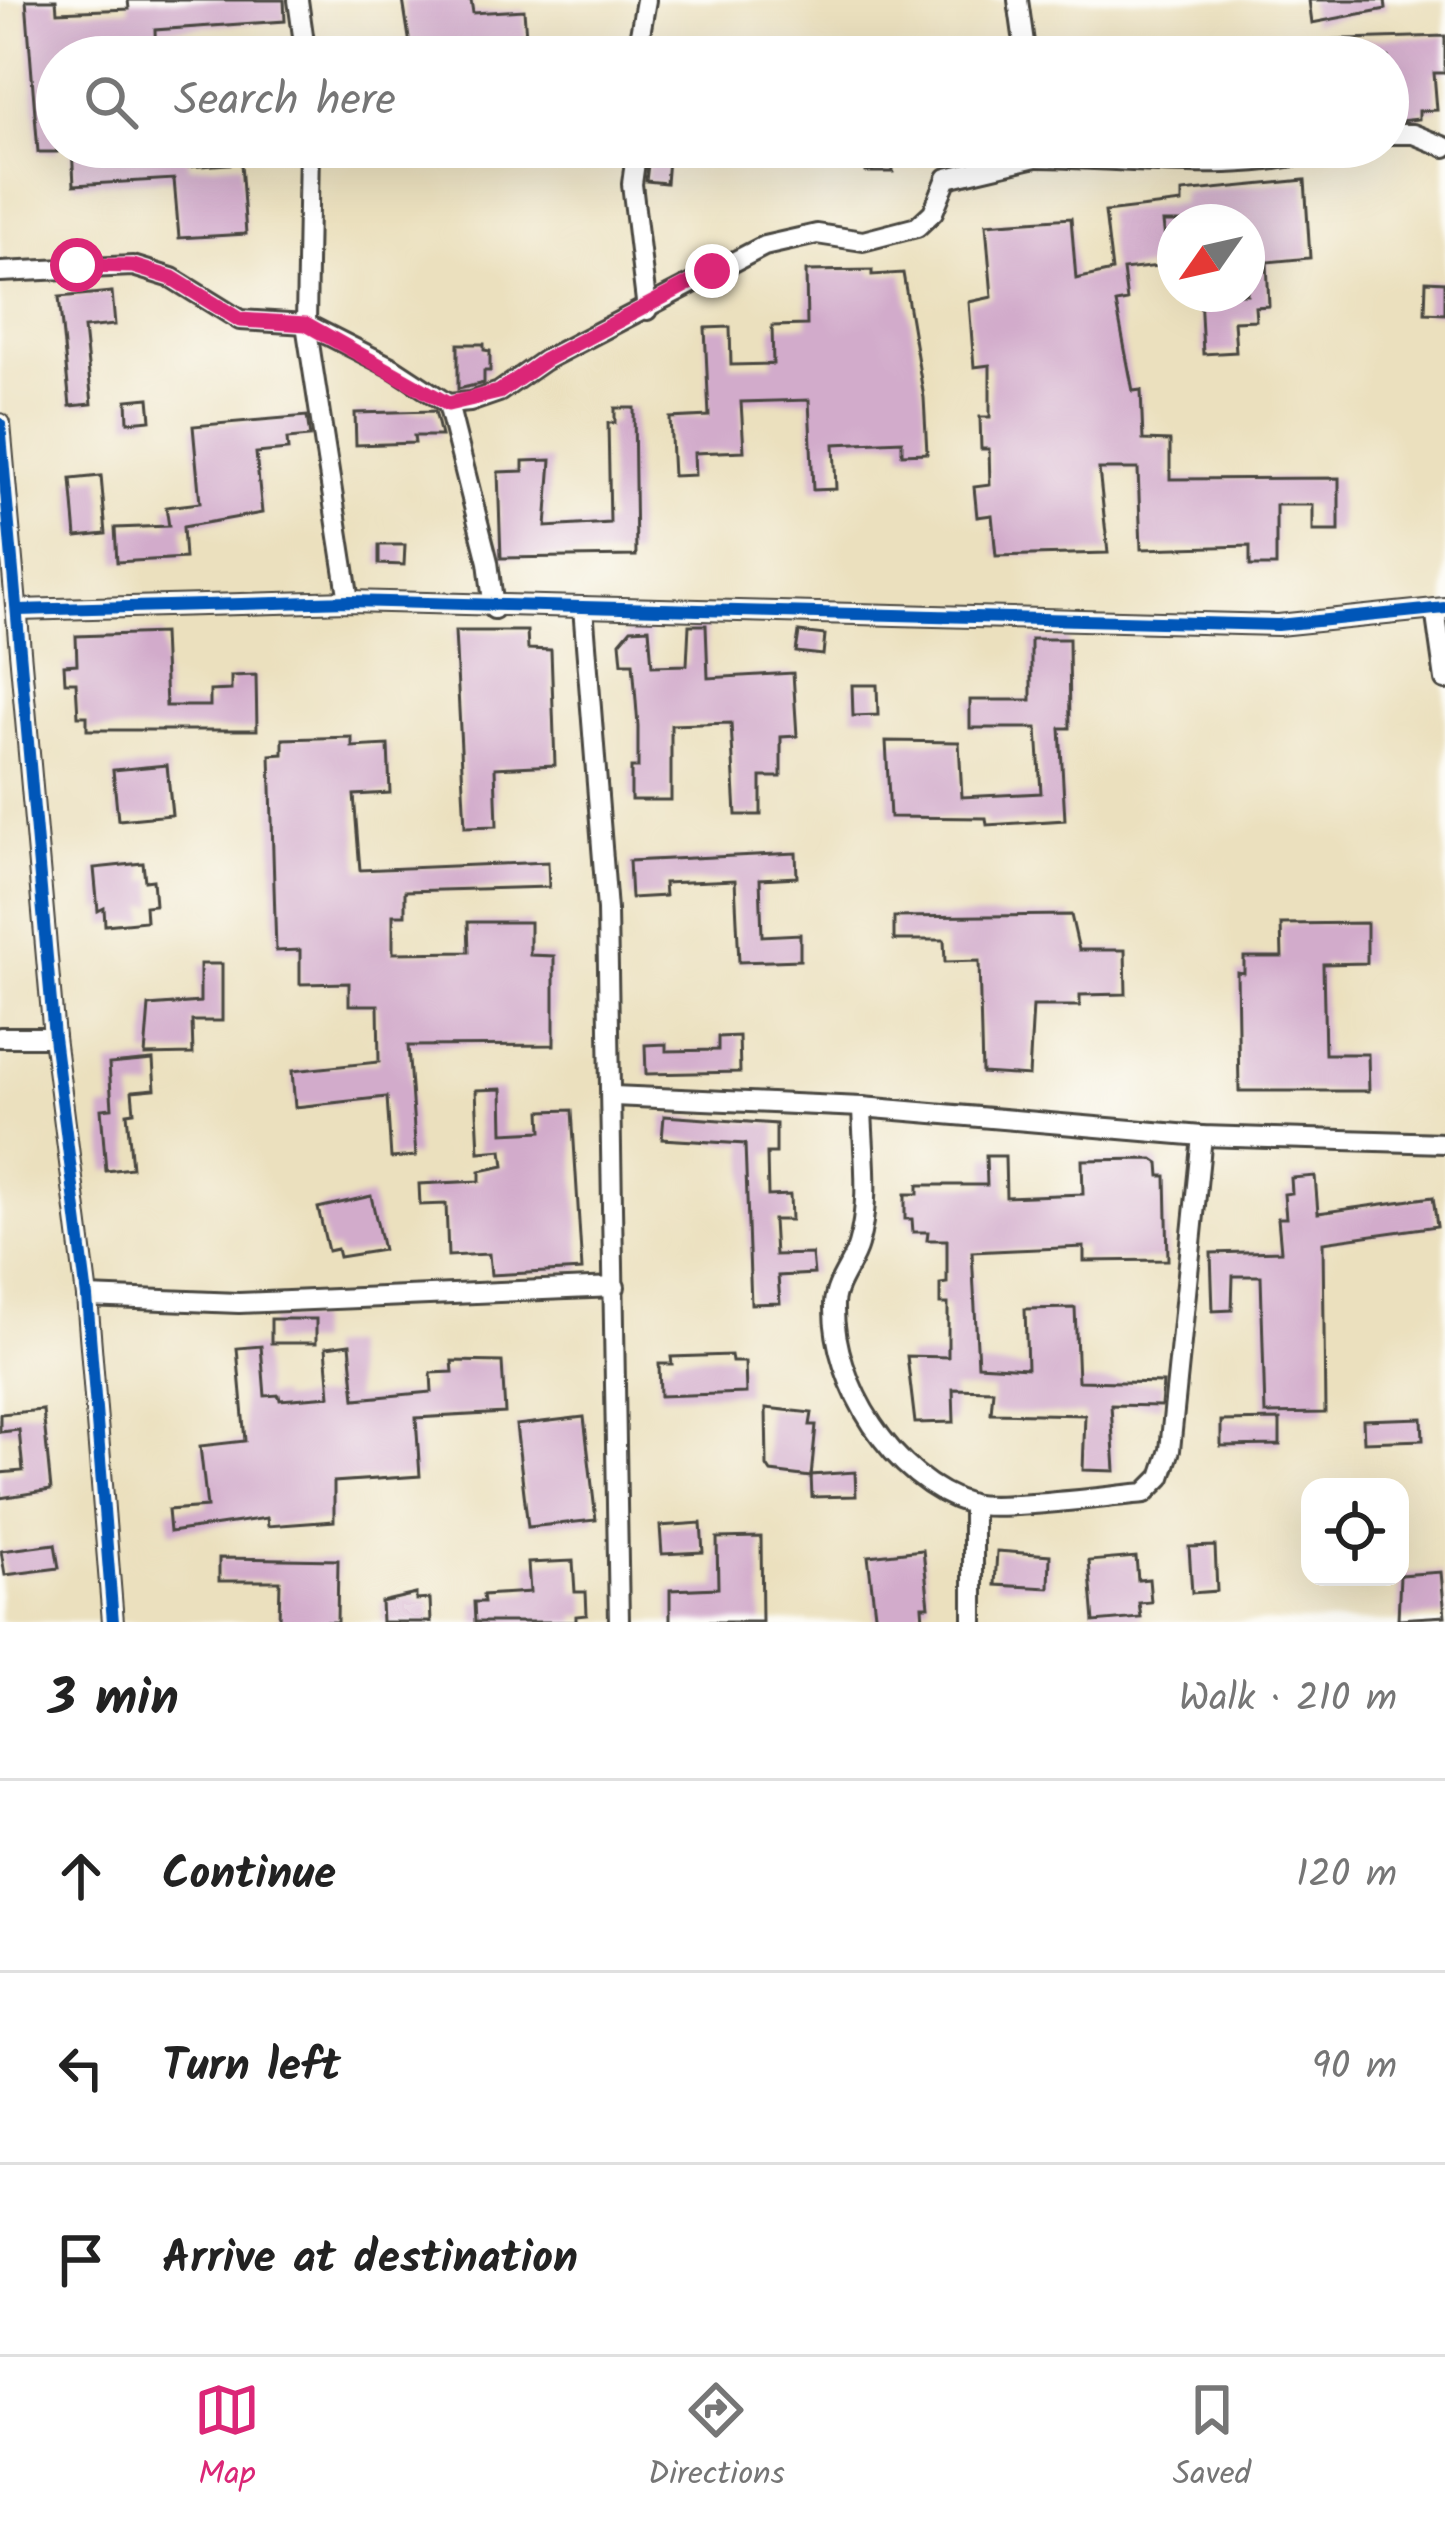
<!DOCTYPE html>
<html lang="en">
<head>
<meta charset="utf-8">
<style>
  :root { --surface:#fff; --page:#f2f2f2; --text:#222; --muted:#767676; --line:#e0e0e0; --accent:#db2777 }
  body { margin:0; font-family:Kalam,sans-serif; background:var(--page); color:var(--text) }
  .controls { position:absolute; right:36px; bottom:36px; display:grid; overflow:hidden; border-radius:24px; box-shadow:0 12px 48px #0002 }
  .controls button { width:108px; height:108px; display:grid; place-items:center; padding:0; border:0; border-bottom:3px solid var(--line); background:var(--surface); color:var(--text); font:60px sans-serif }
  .compass { position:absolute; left:1157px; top:204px; width:108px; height:108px; border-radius:50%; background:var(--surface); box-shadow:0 12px 48px #0002; rotate:236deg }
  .stop { position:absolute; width:36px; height:36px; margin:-27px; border:9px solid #db2777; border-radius:50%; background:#fff }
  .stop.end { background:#db2777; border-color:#fff; box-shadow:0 3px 12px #0008 }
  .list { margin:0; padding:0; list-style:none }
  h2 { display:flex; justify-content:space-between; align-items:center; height:156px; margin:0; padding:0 48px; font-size:51px }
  h2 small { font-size:39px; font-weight:400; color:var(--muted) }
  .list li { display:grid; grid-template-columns:78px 1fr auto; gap:36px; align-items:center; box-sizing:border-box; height:192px; padding:0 48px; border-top:3px solid var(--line) }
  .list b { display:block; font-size:45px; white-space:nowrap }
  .list em { font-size:39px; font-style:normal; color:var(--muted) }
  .icon { flex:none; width:66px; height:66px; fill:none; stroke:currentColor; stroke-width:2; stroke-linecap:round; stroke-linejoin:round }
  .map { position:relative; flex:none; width:1445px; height:1622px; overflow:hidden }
  .search { position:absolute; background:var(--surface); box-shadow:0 12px 48px #0002; left:36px; right:36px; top:36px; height:132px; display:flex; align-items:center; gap:30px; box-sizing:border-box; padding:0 42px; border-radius:66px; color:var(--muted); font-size:45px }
  .sheet { height:732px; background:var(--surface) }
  nav { display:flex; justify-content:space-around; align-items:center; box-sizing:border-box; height:168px; border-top:3px solid var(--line); background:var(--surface); font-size:33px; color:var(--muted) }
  nav a { display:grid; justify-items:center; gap:6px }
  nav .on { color:var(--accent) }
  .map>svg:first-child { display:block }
</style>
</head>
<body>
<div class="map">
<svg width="1445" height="1622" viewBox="0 0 1445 1622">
  <rect width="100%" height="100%" fill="#fdfcf7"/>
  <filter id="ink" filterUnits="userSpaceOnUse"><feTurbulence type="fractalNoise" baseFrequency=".00833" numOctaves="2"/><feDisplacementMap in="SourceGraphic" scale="24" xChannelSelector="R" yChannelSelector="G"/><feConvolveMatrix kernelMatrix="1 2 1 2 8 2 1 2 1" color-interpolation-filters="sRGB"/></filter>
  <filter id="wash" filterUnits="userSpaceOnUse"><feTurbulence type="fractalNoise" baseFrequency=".004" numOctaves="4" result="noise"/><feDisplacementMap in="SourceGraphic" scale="48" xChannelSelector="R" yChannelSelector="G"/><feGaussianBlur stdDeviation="2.7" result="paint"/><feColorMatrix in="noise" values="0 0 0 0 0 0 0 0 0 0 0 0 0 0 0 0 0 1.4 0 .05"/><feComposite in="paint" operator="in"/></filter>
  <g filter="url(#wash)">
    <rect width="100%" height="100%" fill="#ebe0be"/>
    <g id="blocks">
      <g fill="#d2abcb">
        <path d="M26 0H56L57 12 129 9 128 0H284L285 21 155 30 156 57H57V152H38Z"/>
        <path d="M403 0H471L473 13 524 10 527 50H521L522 57H446L444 46 411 51Z"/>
        <path d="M1309 0H1385L1386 9 1312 23Z"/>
        <path d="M1445 36V73H1434L1437 110 1419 111V119L1399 121 1388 57H1316L1314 40Z"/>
        <path d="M72 147H161L162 156 188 154 189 167 241 163 246 234 179 238 174 179 74 185Z"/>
        <path d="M650 147H669L666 183 646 181Z"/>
        <path d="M865 147H892L893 172H866Z"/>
        <path d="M1305 180 1310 258 1267 262 1269 306 1255 307 1256 320 1234 321 1236 352 1203 354 1200 294H1247V222H1163L1168 265 1123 270 1127 301 1116 303 1133 391 1141 390 1143 440 1170 441V479L1339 478V531H1313V505H1276V566H1250V546L1141 549 1138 469H1099L1108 553 996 556 992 515 977 517 974 487 990 485 989 449H981L980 417H990V365L974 367 969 302 992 297 986 224 1071 218 1076 279 1112 271 1105 212 1182 203V192Z"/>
        <path d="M872 270V275L903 273 924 398 927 453 902 454V441L834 444 836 489 813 490 809 400 741 402 744 451 694 453 695 475 673 476 670 418 709 416 705 328 730 327 731 365 773 364 772 326 807 325 806 271Z"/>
        <path d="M1426 281 1445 282V314L1425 313Z"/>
        <path d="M112 292 115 325 84 328 92 404 70 406 59 297Z"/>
        <path d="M458 344H484V350L490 351V371H484V383L458 389Z"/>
        <path d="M149 398 151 420 128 422 127 400Z"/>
        <path d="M615 408H634L636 556 501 558 498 472 523 471V461L551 460 546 527 610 523 608 423H615Z"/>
        <path d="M435 411 441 436H414L415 443 356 445 355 413Z"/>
        <path d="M307 416 310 437 287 439 288 450 256 453 262 513 183 527 185 558 117 562 115 528 169 526 166 507 200 503 193 426Z"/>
        <path d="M101 476 106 534 76 537 71 479Z"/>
        <path d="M379 545H405L404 565 379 564Z"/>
        <path d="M689 625H706L708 678 793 673 797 736 781 737V777H761V815H736L731 723 671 725V800H631V768H638V726L633 663H622L620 642 631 629 649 628 652 666 687 665Z"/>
        <path d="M455 631H527L528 649 551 650 555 765 495 768 497 826 465 827Z"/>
        <path d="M799 632 825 635 823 655 796 652Z"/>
        <path d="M163 633 166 706H210V691L231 690V676L256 675 257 730H87V716H78L76 682H65L64 665 77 664 76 636Z"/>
        <path d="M1031 639H1069L1070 728H1060L1065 820 987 825 986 818 890 817 886 741 959 742 962 797 1041 793 1037 728H970V700H1031Z"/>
        <path d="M852 685H877L878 715 853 716Z"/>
        <path d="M352 737V747L388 745 390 793 354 795 360 870 548 862 549 887 405 891V915H393V953L469 952 468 922H530V955L554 956V1045L408 1046 416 1156 391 1158 387 1097 295 1107 292 1071 379 1062 378 1005H349V983L300 984V950L276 951 270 755 283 754V739Z"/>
        <path d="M167 765 172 815 118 820 113 770Z"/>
        <path d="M796 853 797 877 760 879 762 936 800 934V960L739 962 735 880 664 883 665 896 631 898 629 861Z"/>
        <path d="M143 863 145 881 153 880 155 905 145 906 146 921 105 925 104 908 98 911 94 868Z"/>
        <path d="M1071 915 1079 950H1125L1126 994 1080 995V1006H1033L1029 1076 982 1073 979 961 945 962 944 940H894V917Z"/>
        <path d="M1367 923V963L1323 964 1325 1054H1368L1369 1091H1239L1237 972 1244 973V957H1282L1281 924Z"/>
        <path d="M200 964H222V1021H192L193 1054 145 1055 149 1006 200 1002Z"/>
        <path d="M739 1036 740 1072 646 1074 645 1045 666 1044V1051L718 1050V1037Z"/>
        <path d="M153 1060 155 1089 132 1091 134 1112 127 1113 132 1168 106 1171 101 1109 112 1108 109 1064Z"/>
        <path d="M502 1089 503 1133 542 1131 541 1111 572 1110 582 1270 491 1275 489 1254 448 1256 446 1204 420 1205 419 1184 480 1181V1171L504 1166 502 1150 479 1152 476 1090Z"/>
        <path d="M664 1116 776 1124V1153H767L768 1196 790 1195 791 1220H773L775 1255 812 1254 814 1274 778 1276 780 1303 751 1304 745 1144 662 1139Z"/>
        <path d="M986 1156H1005L1006 1197 1083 1194 1082 1160 1153 1159 1159 1163 1160 1176H1166L1168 1260 1084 1261V1247L972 1252 978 1365 1027 1368 1025 1309 1075 1308 1078 1381 1163 1383 1161 1406 1111 1405 1115 1471 1083 1470 1085 1415 991 1413 993 1390 953 1389 954 1422 915 1423 907 1356 948 1357V1304H940V1284L947 1283V1240H927L928 1232H913L912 1219H905V1194H918V1185H987Z"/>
        <path d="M1315 1176 1318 1213 1433 1197 1437 1226 1323 1242 1325 1413 1265 1414 1261 1276H1233L1232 1310 1213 1311 1211 1253 1281 1251 1278 1218H1286L1284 1194 1292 1193 1291 1178Z"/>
        <path d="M371 1196 383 1250 339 1257 337 1249 328 1251 318 1208Z"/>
        <rect x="271" y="1319" width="45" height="24"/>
        <path d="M350 1344 355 1399 432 1392 431 1373 453 1372 452 1361 502 1362 505 1413 416 1418 420 1476 334 1482V1521L268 1526 267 1518 170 1532 168 1510 207 1507 200 1446 245 1441 237 1348 261 1346 265 1396 279 1395 280 1400 330 1396 326 1347Z"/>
        <path d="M731 1355 732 1362H745L746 1393 660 1396 659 1364H672L671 1357Z"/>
        <path d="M766 1408 812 1413 810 1425H816L811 1477 771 1472 767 1466Z"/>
        <path d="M43 1410 51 1490 0 1498V1473L23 1471 19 1430 0 1432V1414Z"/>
        <path d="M584 1417 596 1520 528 1527 516 1425Z"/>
        <path d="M1422 1418 1423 1440 1364 1442 1363 1420Z"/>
        <path d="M1280 1420V1445L1221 1446V1421Z"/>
        <path d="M855 1472 856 1496 812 1497 811 1475Z"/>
        <path d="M701 1523 703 1552 662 1554 660 1526Z"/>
        <path d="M761 1537 762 1622H670V1590L718 1588 717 1538Z"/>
        <path d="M55 1544 59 1568 5 1575 1 1551Z"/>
        <path d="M1215 1546 1217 1591 1192 1593 1189 1547Z"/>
        <path d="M923 1550 929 1606H922L923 1620 876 1622 868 1556Z"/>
        <path d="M997 1551 1050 1555 1049 1588 995 1585Z"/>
        <path d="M1136 1557 1138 1580 1149 1579 1151 1602 1139 1603 1141 1618 1094 1622 1089 1561Z"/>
        <path d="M219 1558 338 1560 337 1622H279L280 1581H219Z"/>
        <path d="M573 1561 575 1592H586L587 1615 576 1616V1622H475L474 1602H484L483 1595 530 1592 528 1563Z"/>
        <path d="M1441 1572 1445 1616 1398 1619 1400 1575Z"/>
        <path d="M416 1594V1600L430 1599 431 1622H382L381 1602Z"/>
      </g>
    </g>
  </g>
  <g filter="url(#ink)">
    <use href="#blocks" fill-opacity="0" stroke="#484641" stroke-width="3"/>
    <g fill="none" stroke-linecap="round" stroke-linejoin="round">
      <g stroke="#484641" stroke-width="24">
        <g id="street">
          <path d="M298 0 306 57"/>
          <path d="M1018 0 1026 57"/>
          <path d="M636 57 646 0"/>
          <path d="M1388 134H1413L1445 147"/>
          <path d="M309 147 306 324 349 601"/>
          <path d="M637 147 632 184 647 310"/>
          <path d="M1035 147 1036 157C1142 158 1230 176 1336 147"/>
          <path d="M0 272 133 266 172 278 240 320 306 324 393 368 448 404 470 402 499 392 545 360 764 246 817 234 863 241 917 227 933 212 947 178 1036 157"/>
          <path d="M448 404 488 562 494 609"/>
          <path d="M0 424 54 1037 87 1297 113 1622"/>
          <path d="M583 607 607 910 619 1622"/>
          <path d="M1435 609 1445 680"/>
          <path d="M18 610 349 601 1278 625 1445 608"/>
          <path d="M0 1037H54"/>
          <path d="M613 1096 862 1107 1202 1136 1445 1143"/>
          <path d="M862 1107C863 1152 871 1201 858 1245 853 1264 835 1283 834 1304 832 1383 893 1481 971 1504 997 1511 1111 1496 1145 1493L1161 1477 1170 1450 1202 1136"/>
          <path d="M87 1297 239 1303 615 1287"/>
          <path d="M973 1622V1505"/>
        </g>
      </g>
      <use href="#street" stroke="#fff" stroke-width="18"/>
      <g stroke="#fdfcf7" stroke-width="20">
        <g id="cycleway">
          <path d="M0 424 54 1037 87 1297 113 1622"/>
          <path d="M18 610 349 601 1278 625 1445 608"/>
        </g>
      </g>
      <use href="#cycleway" stroke="#0057b8" stroke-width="12"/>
    </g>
  </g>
  <g fill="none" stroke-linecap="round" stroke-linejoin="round" filter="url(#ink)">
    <path stroke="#db2777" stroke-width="15" d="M77 265 133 266 172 278 240 320 306 324 448 404 499 392 545 360 712 271"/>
  </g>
</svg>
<div class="controls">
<button><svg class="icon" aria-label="locate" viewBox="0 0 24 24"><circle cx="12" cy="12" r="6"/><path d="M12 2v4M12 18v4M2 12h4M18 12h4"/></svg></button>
</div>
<svg class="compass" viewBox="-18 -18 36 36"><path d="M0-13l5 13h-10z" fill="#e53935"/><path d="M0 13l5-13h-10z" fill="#767676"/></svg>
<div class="stop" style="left:77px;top:265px"></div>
<div class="stop end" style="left:712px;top:271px"></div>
<div class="search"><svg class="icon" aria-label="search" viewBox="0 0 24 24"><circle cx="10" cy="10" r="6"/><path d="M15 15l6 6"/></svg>Search here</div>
</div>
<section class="sheet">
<h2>3 min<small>Walk · 210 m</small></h2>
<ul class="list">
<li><svg class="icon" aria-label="ahead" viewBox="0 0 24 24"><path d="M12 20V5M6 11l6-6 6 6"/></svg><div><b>Continue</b></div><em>120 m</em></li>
<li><svg class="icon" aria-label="left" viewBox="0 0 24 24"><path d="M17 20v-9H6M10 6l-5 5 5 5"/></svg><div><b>Turn left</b></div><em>90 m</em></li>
<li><svg class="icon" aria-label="arrive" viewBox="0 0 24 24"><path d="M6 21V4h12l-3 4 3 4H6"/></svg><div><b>Arrive at destination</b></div></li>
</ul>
</section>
<nav>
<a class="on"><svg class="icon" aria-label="map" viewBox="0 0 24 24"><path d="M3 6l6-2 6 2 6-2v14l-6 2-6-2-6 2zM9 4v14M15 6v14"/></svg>Map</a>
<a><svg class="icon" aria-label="directions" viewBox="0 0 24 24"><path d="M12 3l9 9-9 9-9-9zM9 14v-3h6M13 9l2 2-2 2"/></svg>Directions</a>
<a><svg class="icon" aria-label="saved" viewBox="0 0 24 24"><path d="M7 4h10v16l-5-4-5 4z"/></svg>Saved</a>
</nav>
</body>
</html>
